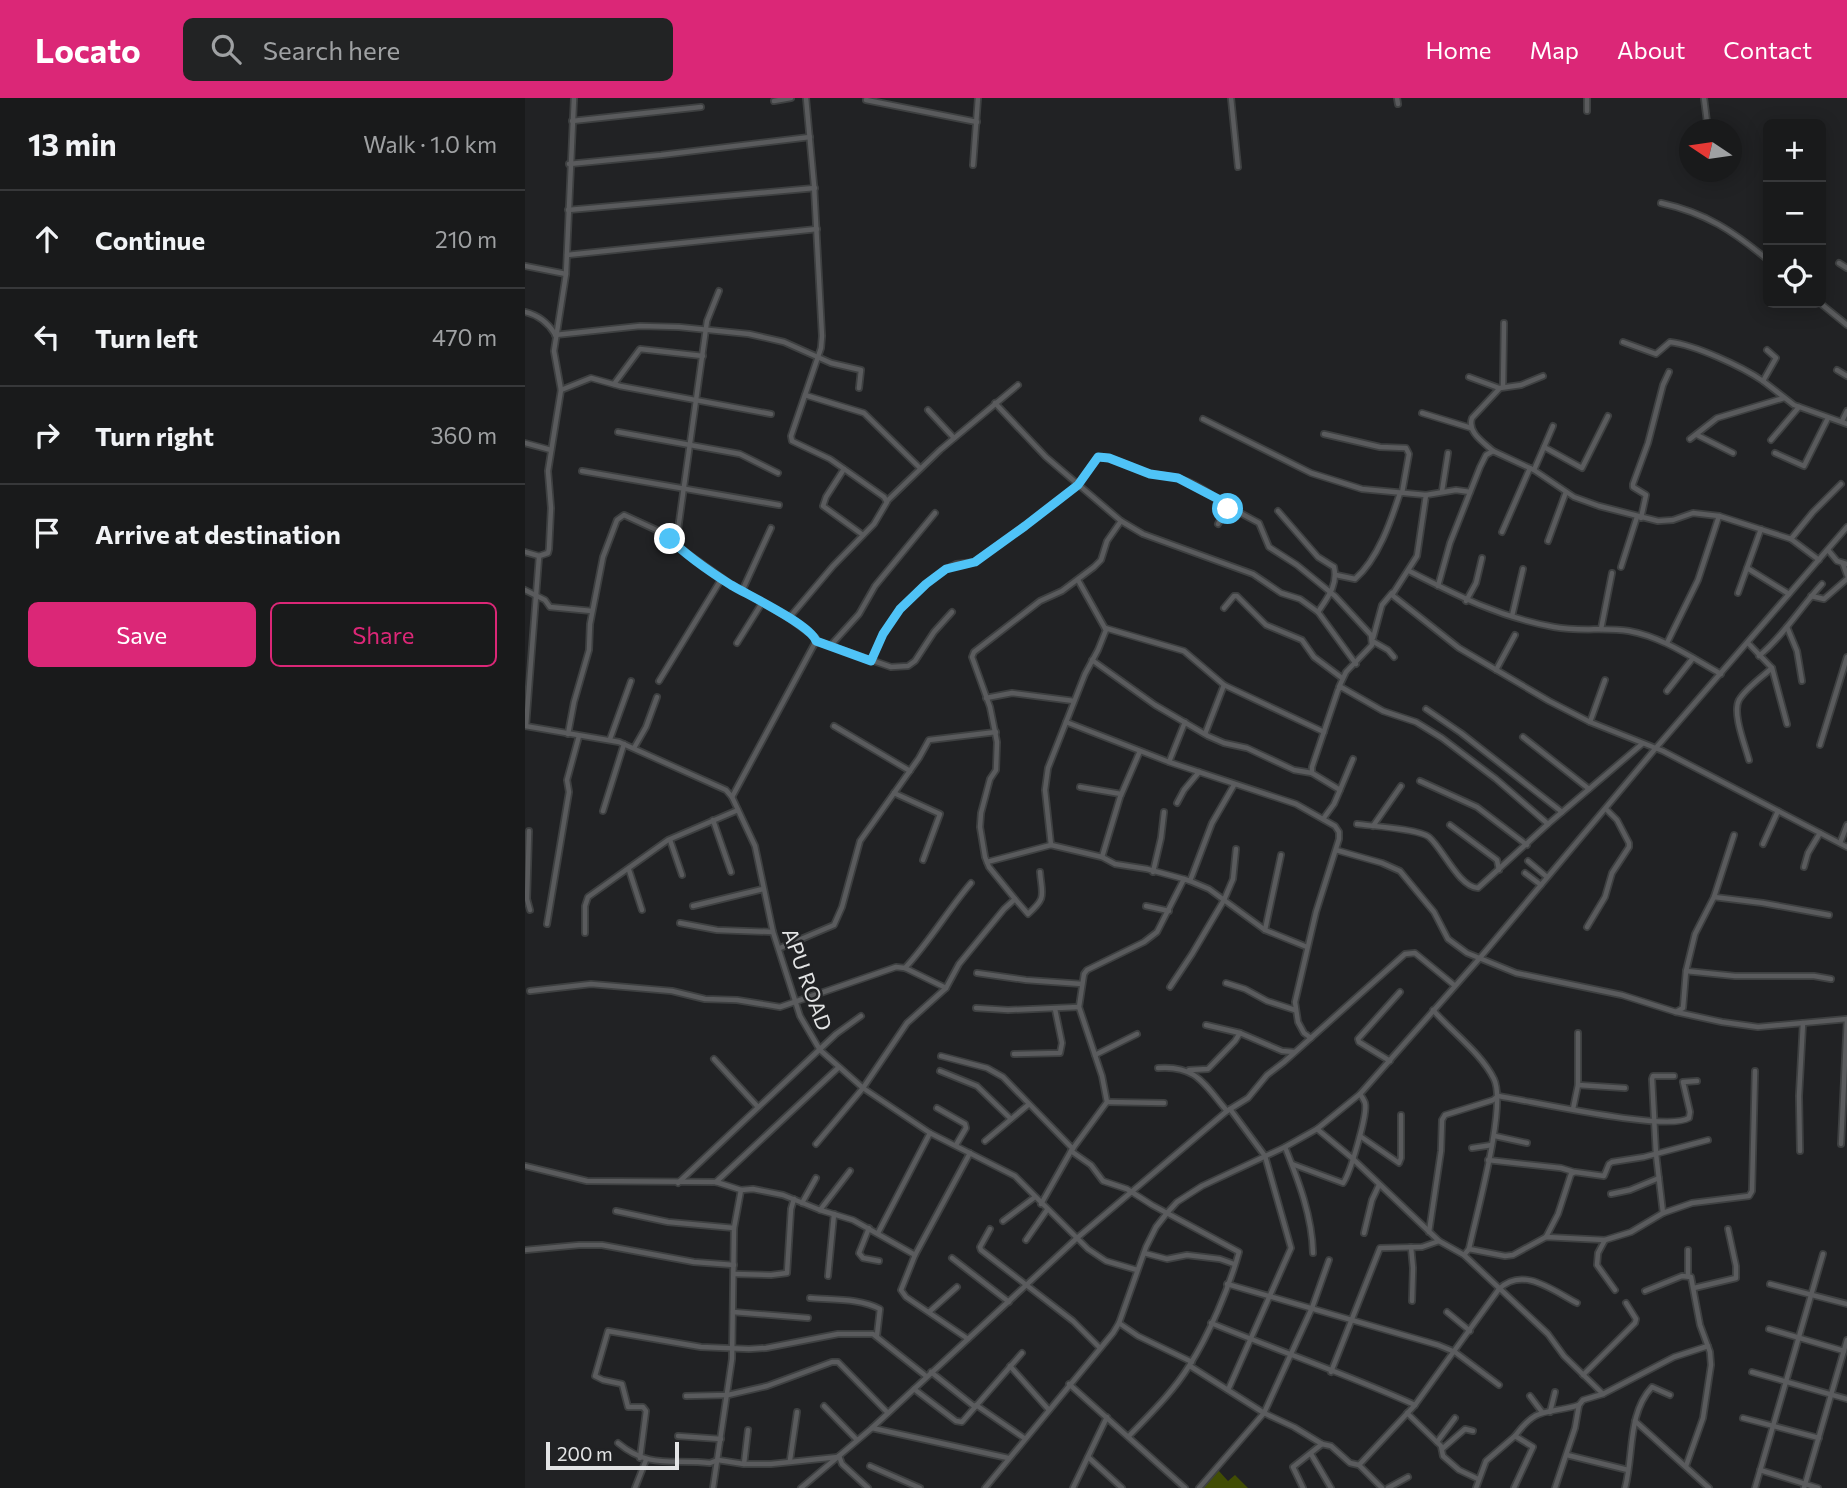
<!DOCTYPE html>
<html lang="en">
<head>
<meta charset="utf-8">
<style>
  :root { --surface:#191a1b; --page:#222324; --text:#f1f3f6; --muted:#9fa1a3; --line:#37383a; --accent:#db2777 }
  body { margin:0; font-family:Commissioner,sans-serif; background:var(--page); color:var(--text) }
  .controls { position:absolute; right:21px; top:21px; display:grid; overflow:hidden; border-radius:10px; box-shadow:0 4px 18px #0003 }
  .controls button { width:63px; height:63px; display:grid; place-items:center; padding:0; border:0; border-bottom:2px solid var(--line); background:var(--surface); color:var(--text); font:35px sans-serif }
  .compass { position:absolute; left:1154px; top:21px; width:63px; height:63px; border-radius:50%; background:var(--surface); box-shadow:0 4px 18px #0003; rotate:283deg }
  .scale { position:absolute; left:21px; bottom:18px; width:133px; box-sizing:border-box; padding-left:7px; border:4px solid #e3e4e5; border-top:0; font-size:19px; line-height:24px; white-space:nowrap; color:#e3e4e5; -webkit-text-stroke:5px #212224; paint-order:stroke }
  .stop { position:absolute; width:21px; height:21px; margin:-16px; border:5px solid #4fc3f7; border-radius:50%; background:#fff }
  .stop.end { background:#4fc3f7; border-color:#fff; box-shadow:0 2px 7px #0008 }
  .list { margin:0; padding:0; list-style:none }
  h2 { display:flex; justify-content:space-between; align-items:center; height:91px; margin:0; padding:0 28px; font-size:30px }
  h2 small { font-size:23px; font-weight:400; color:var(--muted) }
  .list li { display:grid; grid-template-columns:46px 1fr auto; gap:21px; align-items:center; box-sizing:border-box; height:98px; padding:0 28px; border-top:2px solid var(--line) }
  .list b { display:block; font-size:26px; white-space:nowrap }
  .list em { font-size:23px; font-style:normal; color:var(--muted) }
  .actions { display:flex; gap:14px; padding:21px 28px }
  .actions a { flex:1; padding:16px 0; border:2px solid var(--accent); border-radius:10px; text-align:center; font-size:24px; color:var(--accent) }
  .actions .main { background:var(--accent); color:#fff }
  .icon { flex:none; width:38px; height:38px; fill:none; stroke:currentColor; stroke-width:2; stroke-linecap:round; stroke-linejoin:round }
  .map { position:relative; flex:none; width:1322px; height:1390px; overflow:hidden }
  header { display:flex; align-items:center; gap:42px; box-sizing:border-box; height:98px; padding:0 35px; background:var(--accent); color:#fff }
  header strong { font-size:33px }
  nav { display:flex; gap:38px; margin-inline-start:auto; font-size:24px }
  .search { width:490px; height:63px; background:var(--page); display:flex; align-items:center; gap:18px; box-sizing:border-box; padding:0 24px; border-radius:10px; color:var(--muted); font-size:26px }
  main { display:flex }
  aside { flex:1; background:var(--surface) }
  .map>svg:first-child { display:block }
</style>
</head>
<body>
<header>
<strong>Locato</strong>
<div class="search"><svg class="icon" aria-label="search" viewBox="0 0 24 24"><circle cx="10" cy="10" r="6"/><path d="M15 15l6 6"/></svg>Search here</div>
<nav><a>Home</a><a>Map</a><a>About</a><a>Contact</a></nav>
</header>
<main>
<aside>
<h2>13 min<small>Walk · 1.0 km</small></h2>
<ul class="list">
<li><svg class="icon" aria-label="ahead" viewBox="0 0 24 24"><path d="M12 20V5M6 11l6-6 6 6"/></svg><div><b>Continue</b></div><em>210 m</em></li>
<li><svg class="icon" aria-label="left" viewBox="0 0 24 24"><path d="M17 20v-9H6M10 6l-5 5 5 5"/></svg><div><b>Turn left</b></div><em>470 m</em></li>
<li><svg class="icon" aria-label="right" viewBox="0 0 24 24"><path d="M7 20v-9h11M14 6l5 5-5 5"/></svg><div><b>Turn right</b></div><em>360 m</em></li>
<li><svg class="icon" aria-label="arrive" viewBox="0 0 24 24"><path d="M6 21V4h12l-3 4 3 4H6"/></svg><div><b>Arrive at destination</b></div></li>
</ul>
<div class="actions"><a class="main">Save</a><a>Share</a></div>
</aside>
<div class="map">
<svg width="1322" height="1390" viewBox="0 0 1322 1390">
  <rect width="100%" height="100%" fill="#212224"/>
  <path fill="#414d04" d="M693 1372 703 1383 710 1377 723 1390H678Z"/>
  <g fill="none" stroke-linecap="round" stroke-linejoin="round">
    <g stroke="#3e4041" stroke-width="8">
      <g id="minor">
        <path d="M706 0 713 69"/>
        <path d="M872 0 873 6"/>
        <path d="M1062 0V13"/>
        <path d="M1179 0 1183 32"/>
        <path d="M341 2 452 24"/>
        <path d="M249 3 266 0"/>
        <path d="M47 23 176 9"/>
        <path d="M44 66 136 57 285 39"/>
        <path d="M448 67 453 0"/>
        <path d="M1188 74V77"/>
        <path d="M1136 105C1181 115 1208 133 1243 162"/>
        <path d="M43 112 290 90"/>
        <path d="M42 157 292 131"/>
        <path d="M1314 165 1322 170"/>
        <path d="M0 168 41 176"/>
        <path d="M1295 205 1322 227"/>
        <path d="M0 214C13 217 23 225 30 236"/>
        <path d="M30 237 115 228 154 229 224 236 259 244 306 265 336 272 334 290"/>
        <path d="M1098 244 1131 256 1145 244C1170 247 1216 268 1238 283"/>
        <path d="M1242 252 1251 260 1238 283 1269 307 1322 326"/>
        <path d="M1312 272 1322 278"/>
        <path d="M944 279 974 290"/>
        <path d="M89 286 115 251 178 258"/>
        <path d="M978 289 979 225"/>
        <path d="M36 292 66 280 95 288 246 316"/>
        <path d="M280 297 339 315 395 370"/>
        <path d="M470 305 521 359 596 423 618 436 728 476 756 495 775 501 793 514 831 566"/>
        <path d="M403 312 429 340"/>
        <path d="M897 315 946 330"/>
        <path d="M678 321 786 375 837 391 901 397"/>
        <path d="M1317 323 1322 313"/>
        <path d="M93 334 215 356 253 375"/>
        <path d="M799 336 855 349 881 350 884 356 877 395"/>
        <path d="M1172 337 1208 355"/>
        <path d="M1165 341 1192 320 1259 300"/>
        <path d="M1246 342 1274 309"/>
        <path d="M0 345 26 352"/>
        <path d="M1019 349 1028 328"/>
        <path d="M968 353C958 344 942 334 947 320L975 290 996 287 1018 278"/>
        <path d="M1250 355 1279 368 1303 320"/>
        <path d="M319 371 301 399 298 408 338 437"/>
        <path d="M1009 372 1019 349 1057 370 1083 318"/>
        <path d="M57 373 254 407"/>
        <path d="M917 393 923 355"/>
        <path d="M945 394 931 392 901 397 892 458 867 497 934 550 1024 603 1065 624 1138 653 1322 749"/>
        <path d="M362 403 415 352 493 287"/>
        <path d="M753 413 793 459 809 469C813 487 803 499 793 514"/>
        <path d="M1116 420 1121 397 1108 389V386L1123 345 1138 287 1144 274"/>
        <path d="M693 426 700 413 706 410 734 425 744 449 772 467 810 498 846 537 847 547 821 574 814 589"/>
        <path d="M977 434 1005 370"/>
        <path d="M1266 441 1288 414 1316 386"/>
        <path d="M1023 443 1041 394"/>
        <path d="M151 446 182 223 194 193"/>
        <path d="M1303 452 1312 463 1322 466"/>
        <path d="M0 454 14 458 23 455 24 451 26 410 23 373 36 292 29 253 41 176 49 0"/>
        <path d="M1318 466 1322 477"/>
        <path d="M1096 469 1112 419"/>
        <path d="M1222 470 1264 496"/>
        <path d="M884 473C933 498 974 519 1029 529 1054 534 1080 529 1104 533 1138 539 1167 560 1196 576"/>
        <path d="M811 477 830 481C853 461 866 423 875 395"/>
        <path d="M913 488 925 445 955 369 961 357 968 353 1009 372 1049 399 1074 408 1133 423 1148 422 1168 415 1194 418 1266 441 1294 462"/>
        <path d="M0 492 20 502 25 509 67 513"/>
        <path d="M217 493 246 430"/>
        <path d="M1213 495 1236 431"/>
        <path d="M1286 498 1299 501 1322 481"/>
        <path d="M941 503 951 485 957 460"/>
        <path d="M699 510 709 498H712L741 527 777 542 789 559 817 580"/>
        <path d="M987 518 998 471"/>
        <path d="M264 520 308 468 349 426 362 404 359 399 305 361 267 343 266 338 296 250 297 238 289 87 281 0"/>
        <path d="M1262 529 1272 553 1277 583"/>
        <path d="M580 530 659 553 699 587 799 634"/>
        <path d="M1076 531 1087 475"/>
        <path d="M848 540 857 507 867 495"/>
        <path d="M291 543 366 569 383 568 390 563 409 534 427 514"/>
        <path d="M849 544 863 552 869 559"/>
        <path d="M212 545 237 505"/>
        <path d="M1142 545 1173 482 1194 418"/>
        <path d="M1223 545 1247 570 1262 626"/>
        <path d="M306 547 334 516 350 488 410 415"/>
        <path d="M1234 558C1259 537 1275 510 1297 486"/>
        <path d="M567 562 630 607 683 638 699 645 722 650 769 672 787 675"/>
        <path d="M346 563 358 536 375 511 401 486 421 471 431 466 450 464 500 428 553 387 573 359C588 359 605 369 620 374 629 377 638 377 647 379 667 383 689 396 703 411"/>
        <path d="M971 572 990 537"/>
        <path d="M134 583 197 480"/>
        <path d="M1142 593 1168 560"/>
        <path d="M461 600 487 595 549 603"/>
        <path d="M901 611 936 635 1037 714"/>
        <path d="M541 624 644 664 771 706 810 728 814 734V741L791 814 770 904 773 924 779 935 786 940"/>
        <path d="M1065 624 1080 582"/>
        <path d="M0 628 94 644 201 692 207 699 230 748 248 834 275 918 295 952 338 990 405 1035 490 1078 563 1151 581 1163 612 1172"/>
        <path d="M1 628 14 459"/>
        <path d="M309 628 385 673"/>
        <path d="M43 636 49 604 64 552 65 526 78 459 92 422 99 417 138 435 159 453 204 485 264 520 291 540V543L207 699"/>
        <path d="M680 636 699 587"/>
        <path d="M998 639 1064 691"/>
        <path d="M85 641 106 583"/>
        <path d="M1295 647 1322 559"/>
        <path d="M109 650 121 629 132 599"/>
        <path d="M1224 662C1220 647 1207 615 1214 602 1221 590 1237 579 1247 570"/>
        <path d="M644 664 660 624"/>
        <path d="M895 683 952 709 1002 747"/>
        <path d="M709 687 687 725 665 783 684 791 740 832 782 849"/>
        <path d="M555 689 596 696 577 759"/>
        <path d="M815 692 828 661"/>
        <path d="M369 695 415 716 398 762"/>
        <path d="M596 697 615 653"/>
        <path d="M652 705 659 692 674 674"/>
        <path d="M78 713 99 646"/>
        <path d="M798 721 809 706 815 692 787 675V669L813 592 816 589 858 613 891 624 917 640 971 681 1023 726"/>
        <path d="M188 722 206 774"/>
        <path d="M832 726C847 728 894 731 904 739 918 751 934 789 953 790L1023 726 1117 646"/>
        <path d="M925 727 972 762 974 772"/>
        <path d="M848 728 876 688"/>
        <path d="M4 733 2 801 5 812"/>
        <path d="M145 742 157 777"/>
        <path d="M1315 745 1322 727"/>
        <path d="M1238 746 1253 713"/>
        <path d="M526 747 520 692 523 670 560 576 573 552 581 532 553 482"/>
        <path d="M811 752 857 765 875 773 909 814 923 841 942 855 991 875 1097 897 1151 914 1197 924 1233 929 1322 921"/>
        <path d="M1003 763 1022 779"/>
        <path d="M462 764 526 747 577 759 590 766 622 771 659 781"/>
        <path d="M1279 769 1283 755 1295 735"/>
        <path d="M104 772 117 812"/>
        <path d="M628 774 636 740 639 714"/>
        <path d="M1000 775 1016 787"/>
        <path d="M1189 799 1238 805 1304 817"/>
        <path d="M490 801 503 816C522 799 517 798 515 774"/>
        <path d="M168 808 238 791"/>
        <path d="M621 808 644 813"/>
        <path d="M155 825 192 832 248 834"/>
        <path d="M22 826 44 694 42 682 54 638"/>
        <path d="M1062 829 1080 799 1087 775 1104 749V745L1092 722 1081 711"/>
        <path d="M740 832 756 757"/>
        <path d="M60 835V808L63 799 143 742 213 712"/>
        <path d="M255 850 309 827 317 809 335 743 394 660 404 642 471 634"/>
        <path d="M380 870C405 843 423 812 446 785"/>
        <path d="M1161 873 1210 878H1289L1306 881"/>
        <path d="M452 875 501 882 557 886"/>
        <path d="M701 885 720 891 742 903 770 912"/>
        <path d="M645 889 667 856 699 802 708 781 711 751"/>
        <path d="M5 893 66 886 147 893 180 901 212 902 255 909 371 869 380 870 421 890"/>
        <path d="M451 910 483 912 554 909"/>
        <path d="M908 912C927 934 956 955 969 981 982 1008 951 1117 944 1151L939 1157"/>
        <path d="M1151 914 1158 910 1161 873 1170 836 1189 799 1209 737"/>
        <path d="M681 927 715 935 757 953 769 954"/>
        <path d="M489 956 535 955 537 945 530 911"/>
        <path d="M570 957 612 936"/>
        <path d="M416 958 462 970 478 979 548 1051"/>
        <path d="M189 961 233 1009"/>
        <path d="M865 963 834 944 833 941 875 894"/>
        <path d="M633 970C671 967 679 986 702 1013"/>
        <path d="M664 972 683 971 710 943 715 935"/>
        <path d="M415 973 452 988 486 1021"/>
        <path d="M1053 987 1100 990"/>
        <path d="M582 1004 639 1005"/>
        <path d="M412 1010 440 1026 441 1030 431 1047"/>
        <path d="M1048 1011 1053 987V935"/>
        <path d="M792 1031 827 1060 914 1143 939 1157 1023 1236 1039 1258 1078 1296"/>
        <path d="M835 1038 874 1065 876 1060V1017"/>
        <path d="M970 1038 1002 1045"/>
        <path d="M460 1043 503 1007"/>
        <path d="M291 1046 338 990 382 925 421 890 434 866 479 811 490 801 464 769 460 759 455 729 456 715 465 681 471 672 472 644 465 609 447 559 449 554 515 503 537 493 569 469 576 462 582 443 596 423"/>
        <path d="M1316 1046 1322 921"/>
        <path d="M760 1049C774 1084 787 1118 788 1155"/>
        <path d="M947 1050 967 1047"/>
        <path d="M546 1053 566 1067 578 1083 602 1091 627 1107 714 1154C704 1190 684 1237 664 1268 648 1294 625 1316 604 1338"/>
        <path d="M1275 1053 1274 998 1278 925"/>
        <path d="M963 1062 1036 1070 1049 1074"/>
        <path d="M767 1066 818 1085C825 1076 843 1016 840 1005 839 1002 837 999 835 996"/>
        <path d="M0 1068 62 1083 191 1084 216 1092 209 1130 207 1261 188 1390"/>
        <path d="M191 1084 313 970"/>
        <path d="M153 1085 311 936 336 918"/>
        <path d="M216 1092 228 1091 258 1097 295 1112 328 1122 390 1157"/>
        <path d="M1086 1096 1105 1092 1134 1080"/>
        <path d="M277 1105 291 1080"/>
        <path d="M516 1106 546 1053 582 1004 577 978 554 909 559 876 562 872 619 844 632 834 659 781 665 783"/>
        <path d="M295 1112 325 1073"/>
        <path d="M91 1113 143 1124 209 1130"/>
        <path d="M1138 1115 1131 1056 1127 981 1128 978H1149"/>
        <path d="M478 1123 510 1099"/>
        <path d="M344 1130 334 1155 338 1160 354 1163"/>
        <path d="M465 1131 455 1149 456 1152 548 1223 575 1250"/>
        <path d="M904 1134 916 1053 917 1022 920 1017 968 1002 973 998C1006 1003 1142 1034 1164 1020L1165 1014 1158 984 1172 983"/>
        <path d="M353 1135 405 1035"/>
        <path d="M839 1135 847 1102 854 1087"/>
        <path d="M1021 1139 1033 1116 1046 1076 1050 1074 1079 1078 1084 1066 1087 1064 1119 1059 1183 1042"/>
        <path d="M501 1142 522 1112"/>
        <path d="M1080 1142 1073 1155 1072 1167 1090 1192"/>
        <path d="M886 1149 888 1170 887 1203"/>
        <path d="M944 1151 980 1158 988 1157 1021 1139 1080 1142 1106 1134 1138 1115 1167 1105 1224 1098 1227 1093 1230 973"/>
        <path d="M0 1152 54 1147H77L169 1164 209 1167"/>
        <path d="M619 1155 642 1161 662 1157 695 1161 709 1166"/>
        <path d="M427 1160 484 1204"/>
        <path d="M209 1176 246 1177 262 1175 266 1111 269 1101"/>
        <path d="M1163 1177V1152"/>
        <path d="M303 1178 309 1116"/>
        <path d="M702 1186 913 1247 930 1254 974 1287"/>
        <path d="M1245 1186 1322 1206"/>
        <path d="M1169 1190 1211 1180V1168L1203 1131"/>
        <path d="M1120 1193 1157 1178 1166 1179 1175 1227 1185 1254 1186 1267 1178 1320 1161 1368"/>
        <path d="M285 1200C307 1202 335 1200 355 1211L352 1237"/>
        <path d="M208 1214 283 1220"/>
        <path d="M404 1214 432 1189"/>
        <path d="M922 1214 945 1233"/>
        <path d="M594 1225 613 1238 667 1264"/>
        <path d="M686 1225C754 1253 824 1277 890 1307"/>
        <path d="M1244 1231 1319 1253"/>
        <path d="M443 1241 381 1199 376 1192 390 1157 445 1055"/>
        <path d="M485 1268 524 1312"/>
        <path d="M665 1268 739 1315 769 1329 797 1346 806 1348 825 1365 834 1367 890 1307 974 1191C998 1168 1027 1192 1052 1205"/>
        <path d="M406 1274 450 1309"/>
        <path d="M806 1274 855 1150 897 1149 914 1143"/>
        <path d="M1227 1274 1322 1301"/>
        <path d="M1058 1277 1110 1225 1111 1221 1101 1205"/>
        <path d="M544 1286 660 1390"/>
        <path d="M389 1291 431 1323 437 1324 497 1255"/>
        <path d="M703 1292 766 1150 740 1058 705 1011"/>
        <path d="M161 1298 203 1297 242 1288 307 1264H313L363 1315"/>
        <path d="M1005 1298 1017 1314"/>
        <path d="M451 1307 499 1340"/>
        <path d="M299 1308 332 1342"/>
        <path d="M1025 1314 1030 1294"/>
        <path d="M882 1315 916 1348 918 1358 934 1372 953 1381"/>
        <path d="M1218 1320 1294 1340"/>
        <path d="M1110 1323 1184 1390"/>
        <path d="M347 1330 483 1360"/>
        <path d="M153 1338 196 1341"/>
        <path d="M912 1344 930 1320"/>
        <path d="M93 1345C124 1371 147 1361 185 1365L193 1362 219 1366H246L313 1359"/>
        <path d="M917 1351 940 1331 948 1333"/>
        <path d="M786 1356 806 1390"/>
        <path d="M1042 1357 1103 1372"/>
        <path d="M314 1358 317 1366 343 1390"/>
        <path d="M563 1359 597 1390"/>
        <path d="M115 1360 121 1313 118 1309H103L97 1286 78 1282 70 1278 83 1233 176 1249 224 1251 241 1250 313 1236H348L401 1278"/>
        <path d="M265 1362 272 1314"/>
        <path d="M219 1366 223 1332"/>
        <path d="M834 1367 857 1390"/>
        <path d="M345 1368 395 1390"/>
        <path d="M1235 1372 1293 1390"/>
        <path d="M110 1390 121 1362"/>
        <path d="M276 1390 347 1330 552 1140 702 1013 723 1000 742 977 759 964 880 856 890 855 929 887"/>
        <path d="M460 1390 588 1235 594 1225 621 1149 631 1129 642 1115 652 1104 677 1088 760 1049 792 1031 835 996 954 861 1130 651 1322 429"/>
        <path d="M548 1390 582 1319"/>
        <path d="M674 1390 739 1315 787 1210 804 1162"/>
        <path d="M778 1390 768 1369 797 1346"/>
        <path d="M863 1390 883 1379"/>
        <path d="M951 1390 961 1363 990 1338"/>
        <path d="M989 1390 1008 1349 990 1338C1013 1307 1021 1317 1054 1307"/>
        <path d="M1030 1390 1050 1330 1054 1307 1058 1302 1078 1296 1149 1259 1183 1248"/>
        <path d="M1100 1390C1109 1357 1102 1316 1127 1289L1145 1297"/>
        <path d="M1230 1390 1298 1156"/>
        <path d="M1279 1390 1322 1242"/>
      </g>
    </g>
    <use href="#minor" stroke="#5a5b5d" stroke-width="4.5"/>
  </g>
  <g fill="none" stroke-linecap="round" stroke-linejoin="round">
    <path stroke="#4fc3f7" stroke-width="9" d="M145 441C161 457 187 475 206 487 223 497 286 527 291 543L346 563 358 536 375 511 401 486 421 471 450 464 500 428 553 387 573 359 584 360 625 376 653 380 695 402 703 411"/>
  </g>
  <g text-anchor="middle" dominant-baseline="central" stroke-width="5" stroke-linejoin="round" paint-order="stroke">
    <g font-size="21" fill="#e3e4e5" stroke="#212224">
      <text transform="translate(283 881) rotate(70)">APU ROAD</text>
    </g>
  </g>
</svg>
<div class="controls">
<button>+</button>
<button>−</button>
<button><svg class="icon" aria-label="locate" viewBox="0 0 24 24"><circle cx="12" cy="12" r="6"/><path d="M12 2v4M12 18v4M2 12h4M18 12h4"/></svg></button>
</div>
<svg class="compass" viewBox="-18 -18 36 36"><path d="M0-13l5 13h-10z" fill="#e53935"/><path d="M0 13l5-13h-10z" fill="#9fa1a3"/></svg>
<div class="scale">200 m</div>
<div class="stop" style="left:703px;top:411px"></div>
<div class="stop end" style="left:145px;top:441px"></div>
</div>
</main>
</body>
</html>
